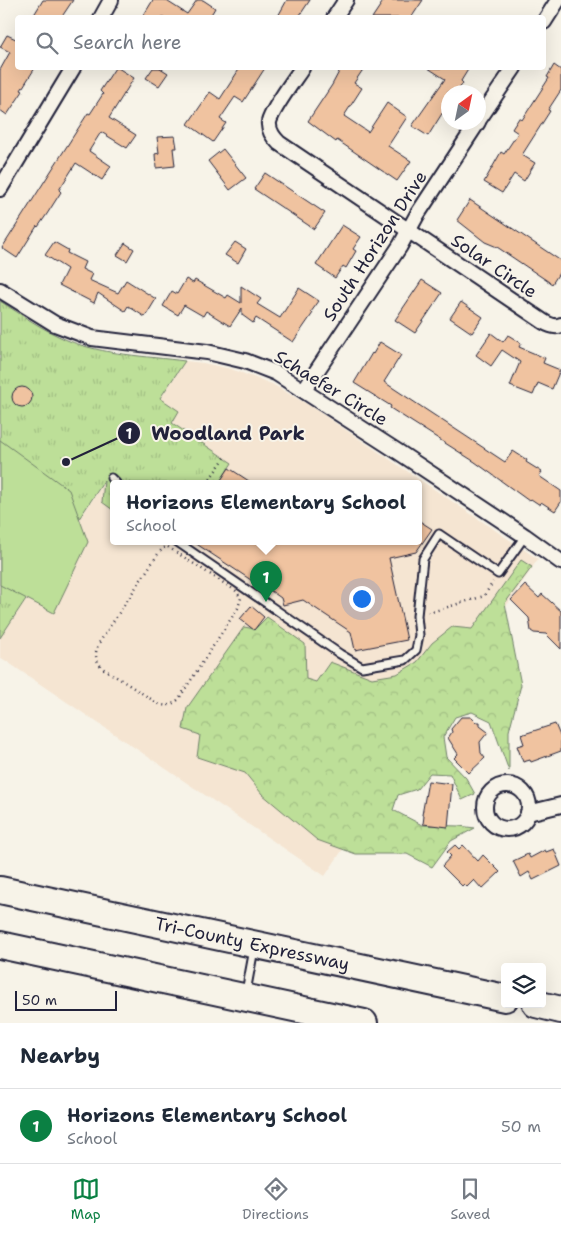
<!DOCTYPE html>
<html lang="en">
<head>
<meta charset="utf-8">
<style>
  :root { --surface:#fff; --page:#f2f2f3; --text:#1f2937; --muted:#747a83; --line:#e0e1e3; --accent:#0b8043 }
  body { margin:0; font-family:"Shantell Sans",sans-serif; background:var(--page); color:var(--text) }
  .controls { position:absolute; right:15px; bottom:15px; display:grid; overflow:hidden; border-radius:5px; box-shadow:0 5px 20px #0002 }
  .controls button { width:45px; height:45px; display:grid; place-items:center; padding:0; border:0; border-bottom:1px solid var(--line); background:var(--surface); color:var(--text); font:25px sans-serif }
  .compass { position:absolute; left:441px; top:85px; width:45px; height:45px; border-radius:50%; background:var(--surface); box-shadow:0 5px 20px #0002; rotate:33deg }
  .scale { position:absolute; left:15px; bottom:12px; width:102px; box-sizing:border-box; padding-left:5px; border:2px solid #22223b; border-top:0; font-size:14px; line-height:18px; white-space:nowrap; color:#22223b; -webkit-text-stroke:4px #f7f3e8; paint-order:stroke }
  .you { position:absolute; left:361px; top:598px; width:18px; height:18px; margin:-12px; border:4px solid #fff; border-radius:50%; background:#1a73e8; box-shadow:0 0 0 8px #1a73e833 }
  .badge { display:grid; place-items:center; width:32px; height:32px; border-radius:50%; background:var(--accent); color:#fff; font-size:16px; font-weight:700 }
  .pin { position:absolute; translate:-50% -41px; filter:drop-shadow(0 1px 2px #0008) }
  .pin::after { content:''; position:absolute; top:26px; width:18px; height:15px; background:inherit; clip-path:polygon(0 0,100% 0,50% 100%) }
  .popup { position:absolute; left:110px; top:480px; width:312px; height:65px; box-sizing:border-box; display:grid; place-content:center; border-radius:5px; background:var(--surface); filter:drop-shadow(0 1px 4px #0005); font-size:16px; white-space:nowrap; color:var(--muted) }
  .popup b { font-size:19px; color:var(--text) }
  .popup::after { content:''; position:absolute; left:50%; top:100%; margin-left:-10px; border:10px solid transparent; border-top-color:var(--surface) }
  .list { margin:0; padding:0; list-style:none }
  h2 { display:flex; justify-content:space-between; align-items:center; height:65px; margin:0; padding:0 20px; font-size:21px }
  h2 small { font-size:16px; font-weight:400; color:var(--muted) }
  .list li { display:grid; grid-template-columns:32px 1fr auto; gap:15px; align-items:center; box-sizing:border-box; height:75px; padding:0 20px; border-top:1px solid var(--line) }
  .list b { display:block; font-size:19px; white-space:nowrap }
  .list p { margin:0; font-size:16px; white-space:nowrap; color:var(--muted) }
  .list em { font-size:16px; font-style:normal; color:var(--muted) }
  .icon { flex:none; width:28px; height:28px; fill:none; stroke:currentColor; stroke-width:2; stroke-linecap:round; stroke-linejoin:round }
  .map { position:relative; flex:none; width:561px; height:1023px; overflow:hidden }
  .search { position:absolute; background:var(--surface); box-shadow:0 5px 20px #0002; left:15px; right:15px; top:15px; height:55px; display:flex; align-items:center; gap:12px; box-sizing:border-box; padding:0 18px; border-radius:5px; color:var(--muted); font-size:19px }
  .sheet { height:140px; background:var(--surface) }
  nav { display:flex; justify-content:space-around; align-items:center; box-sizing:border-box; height:70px; border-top:1px solid var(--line); background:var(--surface); font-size:14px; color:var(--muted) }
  nav a { display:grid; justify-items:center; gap:2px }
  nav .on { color:var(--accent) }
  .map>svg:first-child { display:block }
</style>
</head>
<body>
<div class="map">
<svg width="561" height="1023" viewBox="0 0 561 1023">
  <defs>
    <pattern id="grass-tufts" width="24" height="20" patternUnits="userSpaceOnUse" patternTransform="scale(1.25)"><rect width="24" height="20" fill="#bddf98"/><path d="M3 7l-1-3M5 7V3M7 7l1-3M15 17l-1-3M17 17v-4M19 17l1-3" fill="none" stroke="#a2bf84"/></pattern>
    <pattern id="forest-crowns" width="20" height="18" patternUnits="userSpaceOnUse" patternTransform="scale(1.25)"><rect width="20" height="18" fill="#bddf98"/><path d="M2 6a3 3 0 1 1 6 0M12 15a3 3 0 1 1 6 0" fill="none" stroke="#a2bf84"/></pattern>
  </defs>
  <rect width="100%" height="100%" fill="#f7f3e8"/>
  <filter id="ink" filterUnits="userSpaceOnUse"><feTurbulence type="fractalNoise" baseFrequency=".02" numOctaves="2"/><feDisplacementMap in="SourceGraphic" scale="10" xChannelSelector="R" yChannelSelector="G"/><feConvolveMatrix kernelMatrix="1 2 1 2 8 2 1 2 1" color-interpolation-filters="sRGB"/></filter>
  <g filter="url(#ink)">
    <path fill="#f5e5d2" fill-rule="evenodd" d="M185 361 203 363 231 369 272 384 310 406 538 559 325 876 0 657V638ZM114 483H418V541H114Z"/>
    <path fill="url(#grass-tufts)" stroke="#70806a" d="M0 301C22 315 43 330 67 340 103 355 146 356 185 361L160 398 179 411 172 423 232 463 219 483H114L113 510 102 502 104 481 0 638Z"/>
    <path fill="url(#forest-crowns)" stroke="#70806a" d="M521 560 532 567 505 603 521 685 509 731V771L491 721 472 712 455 717 443 737 446 757 466 778 475 794 462 800 450 774 430 773 417 789 398 795 393 810 422 825 459 826 475 828 451 841 432 867 407 854H356L317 840 262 794 245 773 197 757 200 735 183 729 187 708 244 627 255 629 267 617 305 644 306 679 316 682 330 662 372 678 397 674 417 662 432 643 452 627 472 629Z"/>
    <path fill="#bddf98" stroke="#70806a" d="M0 440 69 490 88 542 54 613 0 585Z"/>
    <g fill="#f0c3a0" stroke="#22223b">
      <path d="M43 0H73L61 18H32Z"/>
      <path d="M153 0H165L187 14 197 0H203L215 8 209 18H142Z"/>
      <path d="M287 0H310L298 18H277Z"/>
      <path d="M384 0H423L411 18H372Z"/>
      <path d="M7 35 18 40V68H35L21 90 23 91 7 115 0 110V70L10 52 0 47Z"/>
      <path d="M554 65 561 70V90L548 110 550 111 522 155 535 163 524 181 514 174 502 193 484 182 501 152 504 154 518 133 512 129 519 118 522 120 549 78 547 77Z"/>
      <path d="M115 68H118L134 78 109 118 136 135 127 148 101 132 89 151 111 166 102 180 76 163 59 190 61 192 47 214 38 227 37 226 17 258 2 248 88 113 90 114 103 94 100 91Z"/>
      <path d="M153 68H160L168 73 159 86 146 78Z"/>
      <path d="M240 68H265L243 102 235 97 220 119 226 123 213 142 188 124 210 92 220 99Z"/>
      <path d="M341 68H364L354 83 362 88 344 116 368 132 387 103 407 117 388 146 411 161 397 181 337 140 336 142 308 121 332 85Z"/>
      <path d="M428 68H469L461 81 463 83 457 92H448V104L428 136 412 126 445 79Z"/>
      <path d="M175 136 177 148H173L175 166 156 168 155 154 159 153 157 137Z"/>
      <path d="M223 149 246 178 230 190 208 161Z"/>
      <path d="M265 173 325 213 314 229 254 189Z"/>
      <path d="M470 200 561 261V270L552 284 497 247 485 242 457 220Z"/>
      <path d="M342 225 361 237 353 249 356 251 346 268 343 266 335 278 316 265Z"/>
      <path d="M54 242 68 250 67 253 85 262 82 269 92 274 89 280 118 293 126 280 156 299 145 317 128 306 125 311 98 293 94 303 59 285 67 269 45 255Z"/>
      <path d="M235 242 246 249 238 263 225 255Z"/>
      <path d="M125 243 134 249 127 261 117 255Z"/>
      <path d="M186 279 193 283 195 280 226 298 228 295 241 303V286L261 299 257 304 280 318 299 288 319 301 311 312 313 313 293 342 256 318 253 323 242 315V308L230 326 206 311 203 316 184 305 178 315 163 306 172 291 177 294Z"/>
      <path d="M422 280 442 293 415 333 395 320Z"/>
      <path d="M461 302 483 317 472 333 450 318Z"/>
      <path d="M491 333 503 342 508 335 521 343 519 347 545 358 543 363 560 370 552 389 538 383 533 395 510 386 520 362 502 350 491 366 476 355Z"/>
      <path d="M380 342 401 355 384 382 505 462 513 451 527 460 526 462 542 472 539 476 561 491V502L555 511 541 502 540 505 531 499 529 501 475 462 415 424 390 408 391 406 354 383 372 353 373 354Z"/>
      <circle cx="22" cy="397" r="10"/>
      <path d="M229 468 252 483H219Z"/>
      <path d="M418 520 432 529 416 552 389 558 407 640 355 650 351 632 303 600 283 605 281 598 261 584 260 586 192 541H418Z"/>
      <path d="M525 585 539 598 542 594 561 611V649L546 634 534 633 531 631 529 618 511 600Z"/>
      <path d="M251 606 264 617 254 630 240 619Z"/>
      <path d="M461 717H471L476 722H480V726L488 732 480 742 481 753 485 758 469 773 454 758 458 754 448 738 452 732 451 729Z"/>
      <path d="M555 724 561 738V751L531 762 530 760 523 762 517 746 524 744 521 735Z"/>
      <path d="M428 781 452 784 448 827 423 824 424 816 422 815Z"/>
      <path d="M455 845 459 849 463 845 478 861 483 855 500 872 482 889 474 880 467 887 464 884 462 886 442 866 451 856 447 852Z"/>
      <path d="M554 849 561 866 533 880 529 872 521 877 513 861 528 854 530 858 545 850 546 852Z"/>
    </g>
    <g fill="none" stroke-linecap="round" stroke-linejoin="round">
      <g stroke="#22223b" stroke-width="11">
        <g id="service">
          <path d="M111 478 116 483"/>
          <path d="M176 541 340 654 362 667 405 660 416 650 419 635 417 616 423 559 439 534 498 574 525 536"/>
          <path d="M246 992 254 949"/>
        </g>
      </g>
      <g stroke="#22223b" stroke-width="18">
        <g id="minor">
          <path d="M101 18 111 0"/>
          <path d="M334 18 346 0"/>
          <path d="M544 22 558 0"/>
          <path d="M302 68C294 80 272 109 269 122 268 130 274 138 279 143L544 322C549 325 555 328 561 325"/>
          <path d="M478 121 514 68"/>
          <path d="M0 189 73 68"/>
          <path d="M0 290 55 324 92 338 207 352 245 361 276 373 400 453 525 536 561 562"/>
          <path d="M304 390 400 246 417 215 478 122"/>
          <circle cx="507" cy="807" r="22"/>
          <path d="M528 813 561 805"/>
        </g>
      </g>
      <g stroke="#22223b" stroke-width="30">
        <g id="motorway">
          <path id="s1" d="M0 890 505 998"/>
          <path d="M0 945 364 1023"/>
          <path d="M536 1004 561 1010"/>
        </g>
      </g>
      <g stroke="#22223b" stroke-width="2.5" stroke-dasharray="1 4" stroke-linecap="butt">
        <path d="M207 483 226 456"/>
        <path d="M168 547 236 591 241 598 238 608 178 700C169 707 163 707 154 701L104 669C95 662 94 653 99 643L158 554 163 548Z"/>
        <path d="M428 613 484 596 493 582"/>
      </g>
      <use href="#service" stroke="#f7f3e8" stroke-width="7"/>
      <use href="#minor" stroke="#f7f3e8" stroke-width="14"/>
      <use href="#motorway" stroke="#f7f3e8" stroke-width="26"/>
    </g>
  </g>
  <g text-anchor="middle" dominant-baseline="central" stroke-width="4" stroke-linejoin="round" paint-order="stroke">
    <g font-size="18" fill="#22223b" stroke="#f7f3e8">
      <text transform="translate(375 246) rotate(-57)">South Horizon Drive</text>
      <text transform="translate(494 266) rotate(34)">Solar Circle</text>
      <text transform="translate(331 388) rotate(31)">Schaefer Circle</text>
      <text stroke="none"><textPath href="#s1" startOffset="258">Tri-County Expressway</textPath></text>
    </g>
  </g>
  <path fill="none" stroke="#22223b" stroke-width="2" d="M66 462L129 433"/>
  <g fill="#22223b" stroke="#f7f3e8" stroke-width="2">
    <circle cx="66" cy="462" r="5"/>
    <circle cx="129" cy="433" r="12"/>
  </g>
  <g font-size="15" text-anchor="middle" font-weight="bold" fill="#fff">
    <text x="129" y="439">1</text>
  </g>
  <g font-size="19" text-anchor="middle" font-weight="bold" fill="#22223b" stroke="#f7f3e8" stroke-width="4" stroke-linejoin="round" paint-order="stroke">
    <text x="228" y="440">Woodland Park</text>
  </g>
</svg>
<div class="controls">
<button><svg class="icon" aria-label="layers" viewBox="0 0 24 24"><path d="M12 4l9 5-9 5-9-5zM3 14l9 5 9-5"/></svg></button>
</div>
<svg class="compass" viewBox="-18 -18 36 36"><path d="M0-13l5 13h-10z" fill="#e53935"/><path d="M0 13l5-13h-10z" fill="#747a83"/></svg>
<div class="scale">50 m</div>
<div class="you"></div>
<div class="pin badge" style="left:266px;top:602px">1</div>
<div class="popup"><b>Horizons Elementary School</b>School</div>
<div class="search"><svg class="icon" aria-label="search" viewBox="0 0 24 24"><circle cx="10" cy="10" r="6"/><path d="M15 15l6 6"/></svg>Search here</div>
</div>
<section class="sheet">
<h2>Nearby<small></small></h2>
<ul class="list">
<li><span class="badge">1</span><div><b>Horizons Elementary School</b><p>School</p></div><em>50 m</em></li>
</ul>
</section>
<nav>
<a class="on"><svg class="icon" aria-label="map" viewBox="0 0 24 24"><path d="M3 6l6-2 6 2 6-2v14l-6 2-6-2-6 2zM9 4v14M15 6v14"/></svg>Map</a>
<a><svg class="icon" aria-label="directions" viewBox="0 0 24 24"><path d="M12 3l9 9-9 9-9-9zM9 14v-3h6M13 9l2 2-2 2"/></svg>Directions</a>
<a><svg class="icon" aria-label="saved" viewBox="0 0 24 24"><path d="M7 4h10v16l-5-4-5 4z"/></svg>Saved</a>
</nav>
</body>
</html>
